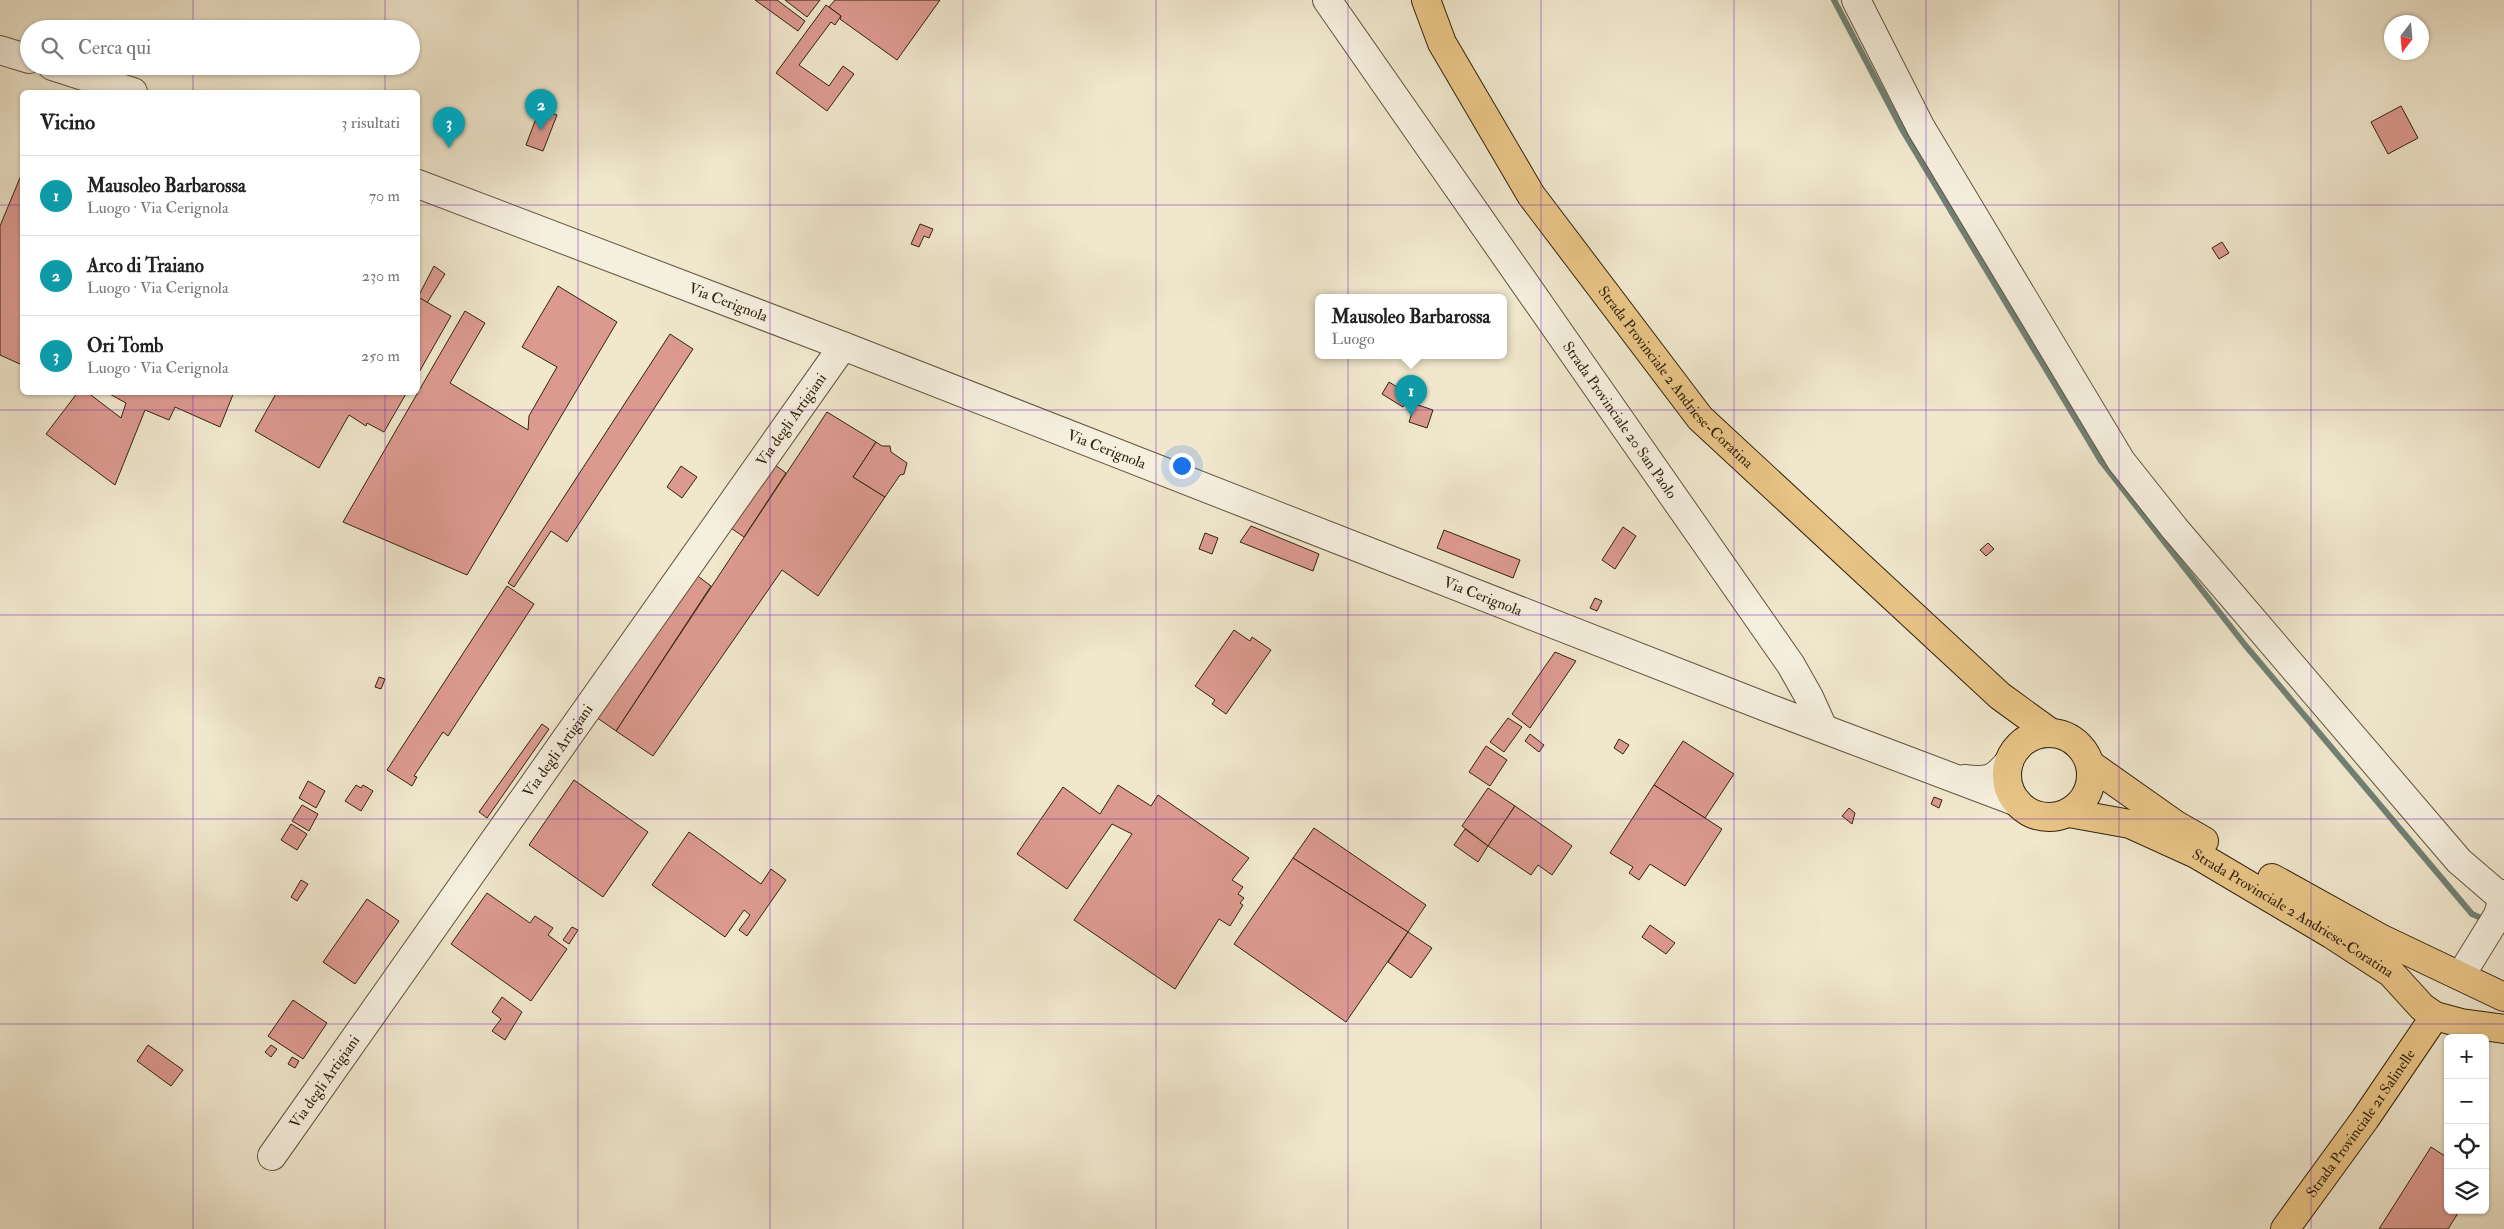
<!DOCTYPE html>
<html lang="it">
<head>
<meta charset="utf-8">
<style>
  :root { --surface:#fff; --page:#f2f2f2; --text:#222; --muted:#767676; --line:#e0e0e0; --accent:#7c3aed }
  body { margin:0; font-family:"IM FELL Double Pica",serif; background:var(--page); color:var(--text) }
  .controls { position:absolute; right:15px; bottom:15px; display:grid; overflow:hidden; border-radius:8px; box-shadow:0 1px 4px #0004 }
  .controls button { width:45px; height:45px; display:grid; place-items:center; padding:0; border:0; border-bottom:1px solid var(--line); background:var(--surface); color:var(--text); font:25px sans-serif }
  .compass { position:absolute; left:2384px; top:15px; width:45px; height:45px; border-radius:50%; background:var(--surface); box-shadow:0 1px 4px #0004; rotate:196deg }
  .you { position:absolute; left:1181px; top:465px; width:18px; height:18px; margin:-12px; border:4px solid #fff; border-radius:50%; background:#1a73e8; box-shadow:0 0 0 8px #1a73e833 }
  .badge { display:grid; place-items:center; width:32px; height:32px; border-radius:50%; background:var(--accent); color:#fff; font-size:16px; font-weight:700 }
  .pin { position:absolute; translate:-50% -41px; filter:drop-shadow(0 1px 2px #0008) }
  .pin::after { content:''; position:absolute; top:26px; width:18px; height:15px; background:inherit; clip-path:polygon(0 0,100% 0,50% 100%) }
  .popup { position:absolute; left:1315px; top:294px; width:192px; height:65px; box-sizing:border-box; display:grid; place-content:center; border-radius:8px; background:var(--surface); filter:drop-shadow(0 1px 4px #0005); font-size:16px; white-space:nowrap; color:var(--muted) }
  .popup b { font-size:19px; color:var(--text) }
  .popup::after { content:''; position:absolute; left:50%; top:100%; margin-left:-10px; border:10px solid transparent; border-top-color:var(--surface) }
  .list { margin:0; padding:0; list-style:none }
  h2 { display:flex; justify-content:space-between; align-items:center; height:65px; margin:0; padding:0 20px; font-size:21px }
  h2 small { font-size:16px; font-weight:400; color:var(--muted) }
  .list li { display:grid; grid-template-columns:32px 1fr auto; gap:15px; align-items:center; box-sizing:border-box; height:80px; padding:0 20px; border-top:1px solid var(--line) }
  .list b { display:block; font-size:19px; white-space:nowrap }
  .list p { margin:0; font-size:16px; white-space:nowrap; color:var(--muted) }
  .list em { font-size:16px; font-style:normal; color:var(--muted) }
  .icon { flex:none; width:28px; height:28px; fill:none; stroke:currentColor; stroke-width:2; stroke-linecap:round; stroke-linejoin:round }
  .map { position:relative; flex:none; width:2504px; height:1229px; overflow:hidden }
  .search { position:absolute; background:var(--surface); box-shadow:0 1px 4px #0004; left:20px; top:20px; width:400px; height:55px; display:flex; align-items:center; gap:12px; box-sizing:border-box; padding:0 18px; border-radius:28px; color:var(--muted); font-size:19px }
  .panel { position:absolute; background:var(--surface); box-shadow:0 1px 4px #0004; left:20px; top:90px; width:400px; height:305px; border-radius:8px }
  .map>svg:first-child { display:block }
</style>
</head>
<body>
<div class="map">
<svg width="2504" height="1229" viewBox="0 0 2504 1229">
  <rect width="100%" height="100%" fill="#f0e7cd"/>
  <filter id="stains"><feTurbulence type="fractalNoise" baseFrequency=".004" numOctaves="4"/><feColorMatrix values="0 0 0 0 .2 0 0 0 0 .09 0 0 0 0 .02 0 0 0 .5 -.17"/></filter>
  <radialGradient id="worn" r=".72"><stop offset=".6" stop-color="#630" stop-opacity="0"/><stop offset="1" stop-color="#630" stop-opacity=".3"/></radialGradient>
  <g fill="none" stroke-linecap="round" stroke-linejoin="round">
    <path stroke="#718173" stroke-width="6" d="M1834 0 1903 131 2101 461 2245 645 2472 914 2486 920"/>
  </g>
  <g fill="#dc9a8f" stroke="#33230d">
    <path d="M755 0H777L805 21 798 31Z"/>
    <path d="M785 0H820L807 17Z"/>
    <path d="M835 0H940L897 60 840 19 841 16 829 7Z"/>
    <path d="M826 5 841 16 835 25 831 22 799 65 829 86 843 66 854 74 827 111 776 73Z"/>
    <path d="M2401 106 2418 138 2388 154 2371 122Z"/>
    <path d="M540 108 557 115 543 151 526 145Z"/>
    <path d="M22 173V365L0 355V226Z"/>
    <path d="M920 224 933 229 929 238 924 236 919 247 911 244Z"/>
    <path d="M2222 242 2229 253 2219 259 2212 248Z"/>
    <path d="M434 266 445 274 427 303 418 297Z"/>
    <path d="M558 286 617 322 467 575 343 522 465 311 485 323 450 383 528 430 529 416 557 367 522 347Z"/>
    <path d="M418 297 451 316 418 374Z"/>
    <path d="M670 334 693 349 567 542 551 531 514 587 508 583Z"/>
    <path d="M1389 382 1410 395 1403 407 1382 394Z"/>
    <path d="M78 392H87L121 418 126 403 106 392H234L220 427 175 407 169 420 145 410 115 485 46 434Z"/>
    <path d="M277 392H407L384 432 367 423 366 426 349 415 319 468 255 431Z"/>
    <path d="M1415 404 1433 410 1427 428 1409 422Z"/>
    <path d="M827 412 876 442 853 477 885 497 818 596 782 570 653 756 616 731Z"/>
    <path d="M876 442 882 446H890L891 452 907 463 904 474 900 475 885 497 853 477Z"/>
    <path d="M771 462 786 473 744 537 728 526Z"/>
    <path d="M681 466 697 477 682 498 667 487Z"/>
    <path d="M1251 526 1319 554 1313 571 1240 542Z"/>
    <path d="M1623 527 1636 536 1615 569 1602 560Z"/>
    <path d="M1444 530 1520 560 1513 578 1437 548Z"/>
    <path d="M1205 533 1218 538 1212 554 1199 549Z"/>
    <path d="M1988 543 1994 549 1986 556 1980 550Z"/>
    <path d="M695 574 711 586 616 731 596 717Z"/>
    <path d="M507 586 534 604 448 736 443 732 414 776 417 777 412 786 387 770Z"/>
    <path d="M1595 598 1602 601 1597 611 1590 608Z"/>
    <path d="M1234 630 1250 641 1252 637 1271 650 1226 714 1212 704 1215 700 1195 686Z"/>
    <path d="M1555 652 1576 661 1530 728 1512 714Z"/>
    <path d="M379 677 385 679 381 689 375 687Z"/>
    <path d="M1508 718 1522 727 1504 752 1490 742Z"/>
    <path d="M542 724 549 729 487 818 479 812Z"/>
    <path d="M1530 734 1544 745 1539 752 1525 741Z"/>
    <path d="M1619 739 1629 745 1623 754 1614 748Z"/>
    <path d="M1683 741 1734 774 1705 818 1654 785Z"/>
    <path d="M1486 746 1507 760 1490 786 1469 772Z"/>
    <path d="M574 780 648 832 603 897 529 845Z"/>
    <path d="M308 781 325 791 316 808 299 798Z"/>
    <path d="M356 785 361 788 363 785 373 791 361 811 345 801Z"/>
    <path d="M1118 785 1151 806 1158 795 1249 858 1232 880 1243 887 1238 894 1244 898 1240 903 1243 905 1230 926 1219 919 1175 989 1074 920 1132 834 1112 824 1067 889 1017 854 1063 787 1100 814Z"/>
    <path d="M1654 785 1722 829 1685 886 1650 864 1639 880 1629 873 1633 867 1610 853Z"/>
    <path d="M1488 788 1515 806 1488 846 1462 826Z"/>
    <path d="M1934 797 1942 800 1939 808 1931 804Z"/>
    <path d="M302 805 318 814 309 831 292 821Z"/>
    <path d="M1515 806 1572 846 1552 875 1538 865 1531 875 1488 846Z"/>
    <path d="M1849 808 1855 813 1852 824 1842 816Z"/>
    <path d="M291 824 307 834 297 850 281 840Z"/>
    <path d="M1314 828 1426 905 1408 932 1293 858Z"/>
    <path d="M1465 829 1488 846 1478 862 1454 845Z"/>
    <path d="M689 832 761 884 771 869 786 880 747 936 739 930 750 915 744 910 725 937 652 885Z"/>
    <path d="M1293 858 1408 932 1346 1022 1234 944Z"/>
    <path d="M301 880 308 884 297 901 291 897Z"/>
    <path d="M487 893 530 923 535 916 553 928 548 935 567 949 531 1001 451 944Z"/>
    <path d="M367 899 399 921 355 984 323 962Z"/>
    <path d="M1650 925 1675 943 1666 954 1642 937Z"/>
    <path d="M572 927 578 930 569 944 563 940Z"/>
    <path d="M1408 932 1432 948 1411 978 1388 962Z"/>
    <path d="M502 997 522 1012 505 1040 492 1031 501 1019 492 1012Z"/>
    <path d="M293 1000 327 1023 303 1059 268 1036Z"/>
    <path d="M148 1045 183 1070 171 1086 137 1061Z"/>
    <path d="M271 1045 277 1049 271 1057 265 1052Z"/>
    <path d="M292 1057 299 1061 295 1068 288 1064Z"/>
    <path d="M2431 1147 2448 1158V1210H2460L2448 1229H2379Z"/>
  </g>
  <g fill="none" stroke-linecap="round" stroke-linejoin="round">
    <g stroke="#62543d" stroke-width="30">
      <g id="minor">
        <path id="s1" d="M1327 0 1791 665 1809 697 1823 728"/>
        <path d="M1856 0 1921 128 2121 461 2175 529 2459 861 2502 898"/>
        <path d="M0 50 29 59"/>
        <path d="M52 66 133 92"/>
        <path id="s2" d="M418 184 843 346 1771 709 2017 802"/>
        <path d="M1964 779C1988 782 1994 780 2009 762"/>
        <path d="M2461 975 2498 915 2504 894"/>
        <path id="s3" d="M272 1156 843 346"/>
      </g>
    </g>
    <g stroke="#33230d" stroke-width="30">
      <g id="major">
        <path id="s4" d="M1426 0 1442 43 1531 195 1700 418 2000 696 2051 733"/>
        <circle cx="2049" cy="775" r="42"/>
        <path d="M2091 765 2176 825 2204 841"/>
        <path id="s5" d="M2069 813 2130 824 2196 854 2331 934 2391 973 2422 1007 2435 1016 2461 1023 2504 1029"/>
        <path d="M2272 878 2382 939 2504 997"/>
        <path id="s6" d="M2285 1229 2365 1119 2435 1016"/>
      </g>
    </g>
    <use href="#minor" stroke="#f5efde" stroke-width="28"/>
    <use href="#major" stroke="#e8c486" stroke-width="28"/>
  </g>
  <path fill="none" stroke="#7b2cbf" stroke-width="1" stroke-opacity="0.55" d="M193 0V29M385 0V29M578 0V1229M770 0V1229M963 0V1229M1156 0V1229M1348 0V1229M1541 0V1229M1734 0V1229M1926 0V1229M2119 0V1229M2311 0V1229M193 66V92M385 66V92M0 205H22M418 205H2504M193 392V1229M385 392V1229M0 410H2504M0 615H2504M0 819H2504M0 1024H2504"/>
  <g text-anchor="middle" dominant-baseline="central" stroke-width="4" stroke-linejoin="round" paint-order="stroke">
    <g font-size="15" fill="#33230d" stroke="#f5efde">
      <text stroke="none"><textPath href="#s2" startOffset="332">Via Cerignola</textPath></text>
      <text stroke="none"><textPath href="#s4" startOffset="455">Strada Provinciale 2 Andriese-Coratina</textPath></text>
      <text stroke="none"><textPath href="#s3" startOffset="901">Via degli Artigiani</textPath></text>
      <text stroke="none"><textPath href="#s1" startOffset="512">Strada Provinciale 20 San Paolo</textPath></text>
      <text stroke="none"><textPath href="#s2" startOffset="738">Via Cerignola</textPath></text>
      <text stroke="none"><textPath href="#s2" startOffset="1142">Via Cerignola</textPath></text>
      <text stroke="none"><textPath href="#s3" startOffset="496">Via degli Artigiani</textPath></text>
      <text stroke="none"><textPath href="#s5" startOffset="248">Strada Provinciale 2 Andriese-Coratina</textPath></text>
      <text stroke="none"><textPath href="#s3" startOffset="91">Via degli Artigiani</textPath></text>
      <text stroke="none"><textPath href="#s6" startOffset="130">Strada Provinciale 21 Salinelle</textPath></text>
    </g>
  </g>
  <rect width="100%" height="100%" filter="url(#stains)"/>
  <rect width="100%" height="100%" fill="url(#worn)"/>
</svg>
<div class="controls">
<button>+</button>
<button>−</button>
<button><svg class="icon" aria-label="locate" viewBox="0 0 24 24"><circle cx="12" cy="12" r="6"/><path d="M12 2v4M12 18v4M2 12h4M18 12h4"/></svg></button>
<button><svg class="icon" aria-label="layers" viewBox="0 0 24 24"><path d="M12 4l9 5-9 5-9-5zM3 14l9 5 9-5"/></svg></button>
</div>
<svg class="compass" viewBox="-18 -18 36 36"><path d="M0-13l5 13h-10z" fill="#e53935"/><path d="M0 13l5-13h-10z" fill="#767676"/></svg>
<div class="you"></div>
<div class="pin badge" style="left:1411px;top:416px;background:#0f9aa8">1</div>
<div class="popup"><b>Mausoleo Barbarossa</b>Luogo</div>
<div class="pin badge" style="left:541px;top:130px;background:#0f9aa8">2</div>
<div class="pin badge" style="left:449px;top:148px;background:#0f9aa8">3</div>
<div class="search"><svg class="icon" aria-label="search" viewBox="0 0 24 24"><circle cx="10" cy="10" r="6"/><path d="M15 15l6 6"/></svg>Cerca qui</div>
<section class="panel">
<h2>Vicino<small>3 risultati</small></h2>
<ul class="list">
<li><span class="badge" style="background:#0f9aa8">1</span><div><b>Mausoleo Barbarossa</b><p>Luogo · Via Cerignola</p></div><em>70 m</em></li>
<li><span class="badge" style="background:#0f9aa8">2</span><div><b>Arco di Traiano</b><p>Luogo · Via Cerignola</p></div><em>230 m</em></li>
<li><span class="badge" style="background:#0f9aa8">3</span><div><b>Ori Tomb</b><p>Luogo · Via Cerignola</p></div><em>250 m</em></li>
</ul>
</section>
</div>
</body>
</html>
